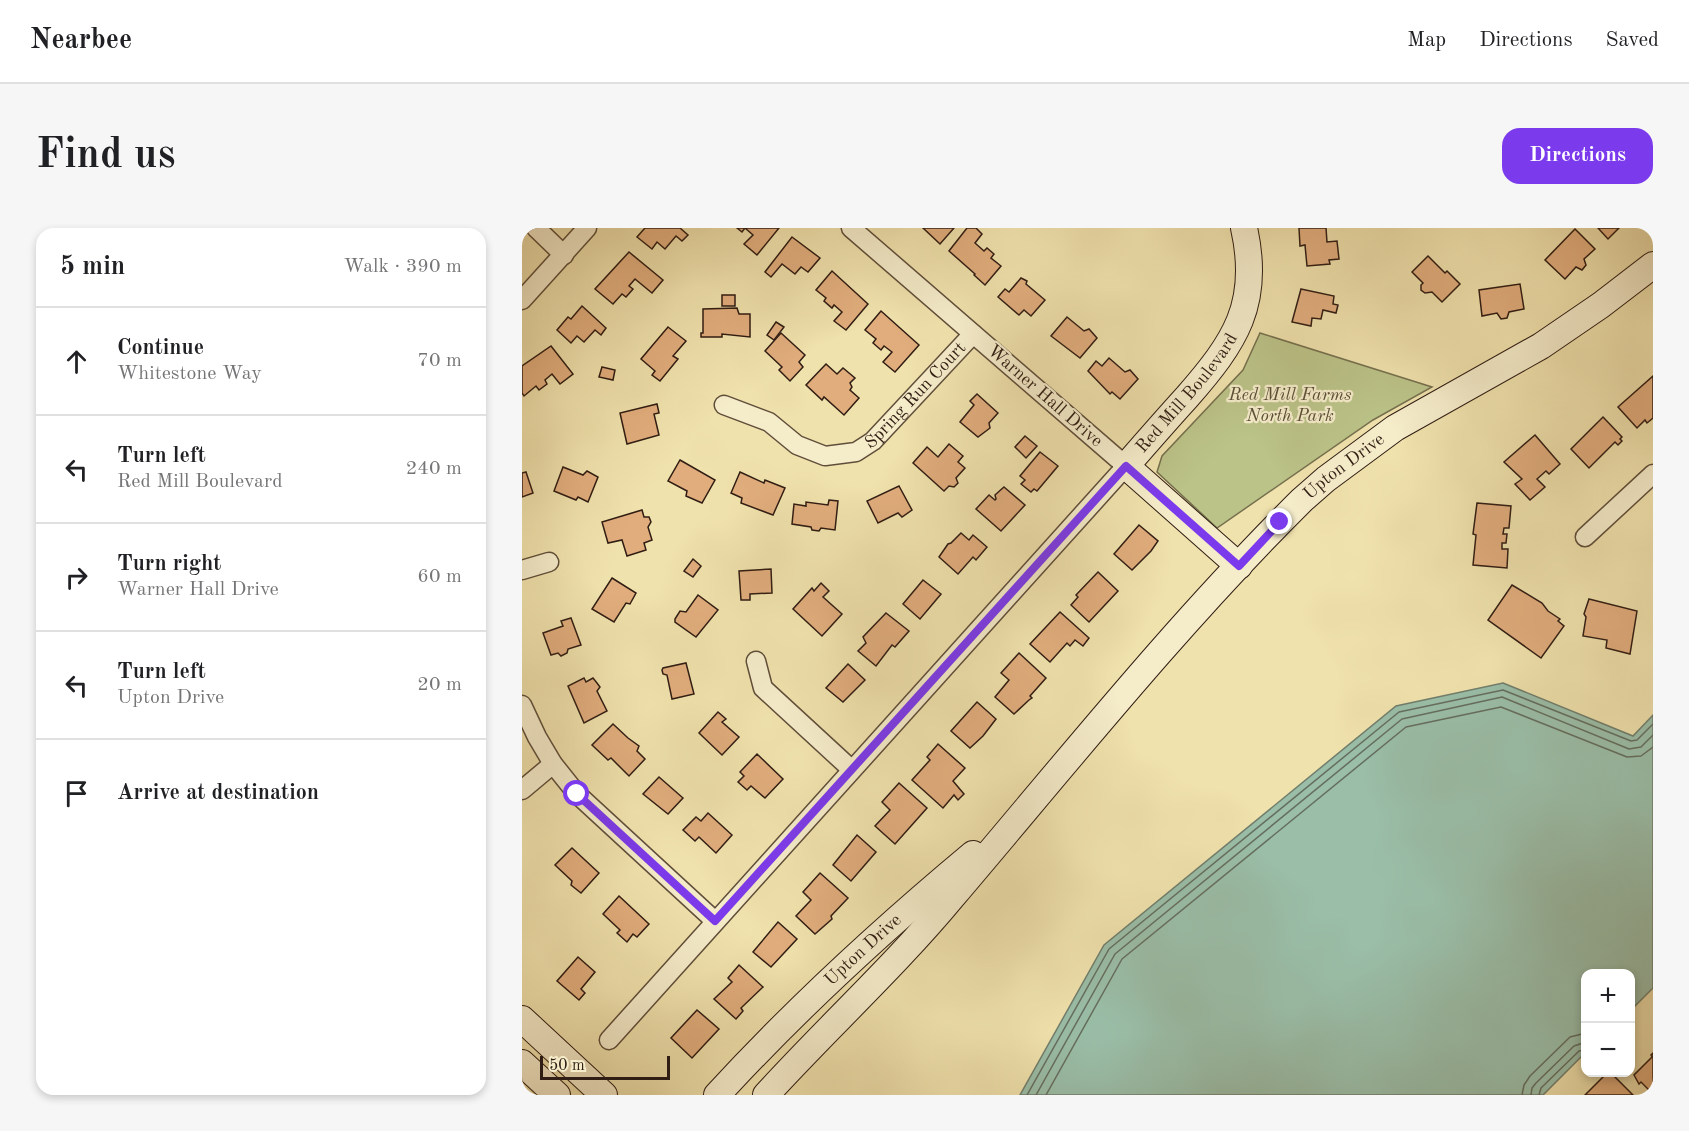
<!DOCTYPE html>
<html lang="en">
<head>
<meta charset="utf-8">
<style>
  :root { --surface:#fff; --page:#f6f6f6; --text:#202124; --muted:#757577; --line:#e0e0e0; --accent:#7c3aed }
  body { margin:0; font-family:"Old Standard TT",serif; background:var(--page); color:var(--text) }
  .controls { position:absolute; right:18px; bottom:18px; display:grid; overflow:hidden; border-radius:12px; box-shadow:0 3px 9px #0003 }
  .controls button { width:54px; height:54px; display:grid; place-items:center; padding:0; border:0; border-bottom:2px solid var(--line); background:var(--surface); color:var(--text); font:30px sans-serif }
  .scale { position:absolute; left:18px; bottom:15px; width:130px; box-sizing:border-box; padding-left:6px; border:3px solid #301d13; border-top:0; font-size:16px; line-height:21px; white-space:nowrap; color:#301d13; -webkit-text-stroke:4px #f5ecca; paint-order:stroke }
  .stop { position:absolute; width:18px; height:18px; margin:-14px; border:4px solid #7c3aed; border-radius:50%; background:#fff }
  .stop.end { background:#7c3aed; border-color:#fff; box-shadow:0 2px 6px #0008 }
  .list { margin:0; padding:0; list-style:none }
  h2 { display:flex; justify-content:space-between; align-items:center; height:78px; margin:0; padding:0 24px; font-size:26px }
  h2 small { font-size:20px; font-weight:400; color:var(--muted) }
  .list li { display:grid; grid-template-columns:39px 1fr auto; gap:18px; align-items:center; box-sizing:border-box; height:108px; padding:0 24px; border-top:2px solid var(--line) }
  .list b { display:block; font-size:22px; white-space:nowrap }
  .list p { margin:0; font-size:20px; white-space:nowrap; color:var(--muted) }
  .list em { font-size:20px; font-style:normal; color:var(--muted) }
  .icon { flex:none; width:33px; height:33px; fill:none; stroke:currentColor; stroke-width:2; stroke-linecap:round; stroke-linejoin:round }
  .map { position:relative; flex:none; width:1131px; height:867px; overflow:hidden; border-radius:18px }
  header { display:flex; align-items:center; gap:36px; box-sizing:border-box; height:84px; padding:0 30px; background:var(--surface); border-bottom:2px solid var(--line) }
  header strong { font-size:28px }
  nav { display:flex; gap:33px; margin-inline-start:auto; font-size:21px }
  .intro { display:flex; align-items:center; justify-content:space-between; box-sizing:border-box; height:144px; padding:0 36px }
  h1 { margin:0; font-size:42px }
  .button { padding:15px 27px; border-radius:18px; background:var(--accent); color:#fff; font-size:21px; font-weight:700 }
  main { display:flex; gap:36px; padding:0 36px }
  aside { flex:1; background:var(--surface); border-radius:18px; box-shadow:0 3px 9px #0003 }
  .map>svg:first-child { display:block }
</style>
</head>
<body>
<header>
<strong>Nearbee</strong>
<nav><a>Map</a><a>Directions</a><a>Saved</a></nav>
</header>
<div class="intro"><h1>Find us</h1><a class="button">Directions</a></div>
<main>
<aside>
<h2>5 min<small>Walk · 390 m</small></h2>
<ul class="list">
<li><svg class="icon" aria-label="ahead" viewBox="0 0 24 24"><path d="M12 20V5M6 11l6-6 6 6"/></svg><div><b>Continue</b><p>Whitestone Way</p></div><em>70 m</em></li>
<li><svg class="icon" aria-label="left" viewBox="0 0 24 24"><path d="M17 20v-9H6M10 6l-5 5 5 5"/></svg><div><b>Turn left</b><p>Red Mill Boulevard</p></div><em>240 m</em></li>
<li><svg class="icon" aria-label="right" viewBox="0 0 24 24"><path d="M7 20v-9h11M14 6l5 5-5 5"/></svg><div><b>Turn right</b><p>Warner Hall Drive</p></div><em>60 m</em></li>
<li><svg class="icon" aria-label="left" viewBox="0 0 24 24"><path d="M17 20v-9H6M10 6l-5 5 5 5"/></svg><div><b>Turn left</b><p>Upton Drive</p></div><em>20 m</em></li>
<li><svg class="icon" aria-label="arrive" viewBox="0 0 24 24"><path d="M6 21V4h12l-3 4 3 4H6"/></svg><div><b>Arrive at destination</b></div></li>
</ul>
</aside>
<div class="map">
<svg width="1131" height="867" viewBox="0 0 1131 867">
  <rect width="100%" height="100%" fill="#f0e2ad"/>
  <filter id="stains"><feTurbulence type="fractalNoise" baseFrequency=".00333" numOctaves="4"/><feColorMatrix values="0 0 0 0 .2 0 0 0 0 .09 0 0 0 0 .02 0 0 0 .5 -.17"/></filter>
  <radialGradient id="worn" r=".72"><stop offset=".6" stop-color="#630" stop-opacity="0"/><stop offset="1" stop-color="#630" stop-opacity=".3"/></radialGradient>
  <path fill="#bbc388" stroke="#76704e" stroke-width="1.5" d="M738 105 910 159 851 192 695 300 635 244 640 228 721 142Z"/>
  <path fill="#9abea8" stroke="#707e6c" stroke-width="1.5" d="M981 455 1111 508 1131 487V760L1109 782 1108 746H1064L1063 825 1021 867H498L582 717 874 478Z"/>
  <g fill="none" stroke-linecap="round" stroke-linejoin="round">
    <g stroke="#656e5e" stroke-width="1.5">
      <path d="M505 867 587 721 877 484 981 462 1109 513 1115 512 1131 496"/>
      <path d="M514 867 593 726 880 491 980 469 1107 521 1119 519 1131 507"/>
      <path d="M524 867 600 731 884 499 979 479 1105 529 1119 528 1131 519"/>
      <path d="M1000 867 1002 857 1008 848 1048 809 1064 805"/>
      <path d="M1009 867 1010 860 1014 855 1052 818 1064 814"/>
      <path d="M1017 867 1019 860 1057 823 1064 822"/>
    </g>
  </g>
  <g fill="#e1ad7d" stroke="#301d13" stroke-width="1.5">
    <path d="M123 0H158L166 7 160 13 154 8 143 21 135 14 130 21 115 9Z"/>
    <path d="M215 0H257L235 27 222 16 231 7 223 0 220 4Z"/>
    <path d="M401 0H432L418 16Z"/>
    <path d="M445 0H454L460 6 453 15 462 23 465 20 472 26 469 30 479 38 463 57 452 47 453 46 427 23Z"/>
    <path d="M777 0H804L805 14 815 13 817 31 807 32 808 36 785 38 783 17 778 18Z"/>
    <path d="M1076 0H1097L1086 11Z"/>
    <path d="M1053 1 1073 21 1062 31 1064 37 1060 42 1054 39 1043 51 1023 32Z"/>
    <path d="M270 9 298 30 286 44 279 39 273 46 260 36 249 49 243 44Z"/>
    <path d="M107 24 141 52 130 65 113 51 107 58 111 61 104 69 100 66 91 76 73 61Z"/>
    <path d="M906 28 923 45 925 43 938 56 920 74 910 64 903 65 899 62V57L901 55 890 44Z"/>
    <path d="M310 43 346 76 324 102 312 93 320 84 312 77 310 80 302 73 304 70 294 62Z"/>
    <path d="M499 50 505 53 504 56 523 72 509 88 502 82 497 87 476 69 483 61 487 64Z"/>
    <path d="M998 56 1002 81 987 84 985 90 979 91 975 85 960 88 957 62Z"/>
    <path d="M779 61 812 68 811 76 816 77 814 85 801 82 799 91 790 90 789 98 770 94Z"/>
    <rect x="200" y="67" width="13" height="11"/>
    <path d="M60 78 84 100 79 107 73 102 62 114 55 108 49 115 35 102 46 89 49 91Z"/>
    <path d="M215 80 217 86H228V109L200 106V109H179V105H181V81Z"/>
    <path d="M359 83 397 117 373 144 361 134 370 124 362 118 359 122 351 115 354 111 343 102Z"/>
    <path d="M545 89 562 103 567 101 575 110 558 130 529 108Z"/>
    <path d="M254 94 262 99 252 112 245 107Z"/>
    <path d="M146 99 164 113 151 128 156 131 138 153 130 147 133 143 119 131Z"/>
    <path d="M259 105 283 127 277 134 281 139 268 153 257 142 260 139 243 123Z"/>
    <path d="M29 118 51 146 38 156 30 146 23 152 25 156 17 162 14 158 2 168 0 165V138Z"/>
    <path d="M587 130 603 144 608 142 616 151 598 171 590 164 588 166 566 143 574 133 580 138Z"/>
    <path d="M304 136 315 146 321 140 333 150 328 155 330 159 328 162 337 170 322 187 302 169 300 172 284 157Z"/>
    <path d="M80 139 93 142 91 152 77 149Z"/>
    <path d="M1131 148V190L1125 195 1123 192 1115 200 1096 179Z"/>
    <path d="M455 166 476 185 467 195 468 200 456 209 438 194 452 177 448 173Z"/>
    <path d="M135 176 137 185 132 186 137 207 105 216 98 185Z"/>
    <path d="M1081 189 1100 209 1098 211 1100 213 1096 217 1093 214 1067 240 1049 221Z"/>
    <path d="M1013 207 1038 236 1027 246 1024 243 1015 251 1023 259 1008 272 993 256 1000 251 982 234Z"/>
    <path d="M503 208 515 218 504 230 493 219Z"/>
    <path d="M427 216 441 228 436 234 443 240 434 250 436 255 432 259 427 258 422 263 391 235 405 219 416 229Z"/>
    <path d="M518 224 536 238 515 263 512 261 509 264 499 256 503 252 498 248Z"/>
    <path d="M158 232 193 252 180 275 164 268 165 263 146 253Z"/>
    <path d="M41 239 61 247 65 243 76 249 66 274 56 269 54 272 32 263Z"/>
    <path d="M4 244 11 265 0 269V245Z"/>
    <path d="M218 244 242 255 243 252 263 260 251 287 219 275 220 270 209 265Z"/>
    <path d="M377 258 390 282 380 289 376 285 356 295 345 273Z"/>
    <path d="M482 259 503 277 479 303 454 281 467 267 473 272 474 271 473 267Z"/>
    <path d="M307 272 316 273 313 302 299 300 297 303 290 302 289 299 270 296 272 276 284 278V274L306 277Z"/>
    <path d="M955 275 989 278 987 300H982L981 306H985L984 315H980V321H986L985 340 951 337 954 307 951 306Z"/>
    <path d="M120 282 122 289H127L129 294 126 299 130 312 122 315 124 322 105 328 100 312 86 315 80 294Z"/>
    <path d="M617 297 636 313 629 323 610 342 592 326Z"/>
    <path d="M439 305 447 312 451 307 465 319 454 332 451 329 436 346 417 329 426 316 429 315Z"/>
    <path d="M171 331 179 338 171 349 162 343Z"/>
    <path d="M249 341 250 365 228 366V372H219L217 343Z"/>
    <path d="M576 344 596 363 567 394 549 377 556 369 554 367Z"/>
    <path d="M90 350 114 365 108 376 104 375 92 394 70 381Z"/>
    <path d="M401 352 419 366 398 391 381 376Z"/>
    <path d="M299 355 307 363 301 369 320 386 300 408 271 381 290 360 292 363Z"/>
    <path d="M990 357 1020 375 1026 383 1038 391 1036 393 1042 398 1019 430 966 392Z"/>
    <path d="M176 367 196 382 174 409 153 394V391L158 383 164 384Z"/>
    <path d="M1067 371 1115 383 1108 426 1084 420 1085 412 1061 408 1064 389 1062 386Z"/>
    <path d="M538 384 567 410 561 418 553 412 548 418 545 415 528 434 508 416Z"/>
    <path d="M364 385 387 403 373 419 370 417 354 438 336 423 344 415 341 409Z"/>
    <path d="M49 390 59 417 46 421 45 425 39 428 36 425 29 427 21 405 41 398 39 393Z"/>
    <path d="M497 425 524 450 508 468 510 470 507 472 492 486 473 469 487 452 479 445Z"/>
    <path d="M164 435 172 466 150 471 145 447 141 446 140 442 141 440Z"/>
    <path d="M326 436 343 452 321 474 304 460Z"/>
    <path d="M62 450 64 454 71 450 75 455 78 459 75 463 85 483 62 495 46 458Z"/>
    <path d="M455 474 474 491 461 508 448 520 429 503Z"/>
    <path d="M196 484 204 491 200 494 217 509 200 527 177 505Z"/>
    <path d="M91 496 106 510 117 518 115 523 123 531 107 548 89 530 86 532 70 517Z"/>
    <path d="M416 516 443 540 431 553 442 566 436 572 432 567 421 580 390 552 408 532 405 529Z"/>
    <path d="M235 526 261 551 243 570 229 558 225 562 216 554 222 548 218 544Z"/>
    <path d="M137 549 161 570 146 586 121 566Z"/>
    <path d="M377 555 405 580 373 616 353 598 368 582 360 574Z"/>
    <path d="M186 585 210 607 194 625 177 609 173 613 161 602 174 589 179 593Z"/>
    <path d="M335 607 354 624 329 653 311 637Z"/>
    <path d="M50 620 77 645 59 665 49 657 50 653 33 637Z"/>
    <path d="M298 645 326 670 309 688 310 691 293 706 274 688 289 672 281 664Z"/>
    <path d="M97 668 127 696 115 709 111 706 105 714 95 705 98 702 81 686Z"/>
    <path d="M256 694 275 711 249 739 231 724Z"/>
    <path d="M56 729 73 744 59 761 63 765 57 772 35 753Z"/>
    <path d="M217 737 241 759 219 780 221 783 214 791 192 771 210 754 206 750Z"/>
    <path d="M175 782 197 801 170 830 149 810Z"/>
    <path d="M1131 825V866L1119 854 1117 856 1112 847 1130 829 1129 827Z"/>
    <path d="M1086 844H1088L1111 867H1063Z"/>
  </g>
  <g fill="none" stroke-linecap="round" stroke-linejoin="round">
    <g stroke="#604e3a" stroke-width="21">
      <g id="street">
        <path d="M14 0 42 27"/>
        <path d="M0 72 65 0"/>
        <path id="s1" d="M202 177 247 194 275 217 303 228 334 224 351 213 451 106"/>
        <path d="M1063 309 1131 246"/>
        <path d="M0 342 27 334"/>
        <path d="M234 433 241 460 329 541"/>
        <path d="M0 477 15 509 31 536 55 566 193 693"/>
        <path d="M0 562 31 536"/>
        <path d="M87 812 604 238 329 0"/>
      </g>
    </g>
    <g stroke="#301d13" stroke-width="28">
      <g id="secondary">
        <path id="s2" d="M717 338 604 238C624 215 644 192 665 169 713 114 739 76 722 0"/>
        <path d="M0 791 82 867"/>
        <path d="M0 835 35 867"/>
        <path id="s3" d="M195 867C274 781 361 701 451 626"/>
        <path id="s4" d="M244 867C305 800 373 738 431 668 545 534 655 396 780 272L804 251 873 200 1019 118 1079 77 1131 37"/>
      </g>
    </g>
    <use href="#street" stroke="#f5ecca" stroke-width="18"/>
    <use href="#secondary" stroke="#f5ecca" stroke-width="26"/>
  </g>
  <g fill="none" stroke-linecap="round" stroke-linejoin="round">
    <path stroke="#7c3aed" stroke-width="8" d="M55 566 193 693 604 238 717 338 758 294"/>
  </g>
  <g text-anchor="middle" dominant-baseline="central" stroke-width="4.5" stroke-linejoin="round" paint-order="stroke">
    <g font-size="18" fill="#301d13" stroke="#f5ecca">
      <text stroke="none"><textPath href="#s2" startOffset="246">Red Mill Boulevard</textPath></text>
      <text stroke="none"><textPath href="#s1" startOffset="228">Spring Run Court</textPath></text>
      <text transform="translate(523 168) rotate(41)">Warner Hall Drive</text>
      <text stroke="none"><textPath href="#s4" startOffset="855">Upton Drive</textPath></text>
      <text stroke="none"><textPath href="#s3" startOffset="206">Upton Drive</textPath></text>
    </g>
    <g font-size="18" font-style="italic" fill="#5a4f36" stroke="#f5ecca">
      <text x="768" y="167">Red Mill Farms<tspan x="768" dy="21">North Park</tspan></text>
    </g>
  </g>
  <rect width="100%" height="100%" filter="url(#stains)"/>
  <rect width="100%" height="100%" fill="url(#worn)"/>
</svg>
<div class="controls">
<button>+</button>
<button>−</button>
</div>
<div class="scale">50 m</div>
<div class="stop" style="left:55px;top:566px"></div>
<div class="stop end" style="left:758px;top:294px"></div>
</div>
</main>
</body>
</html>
